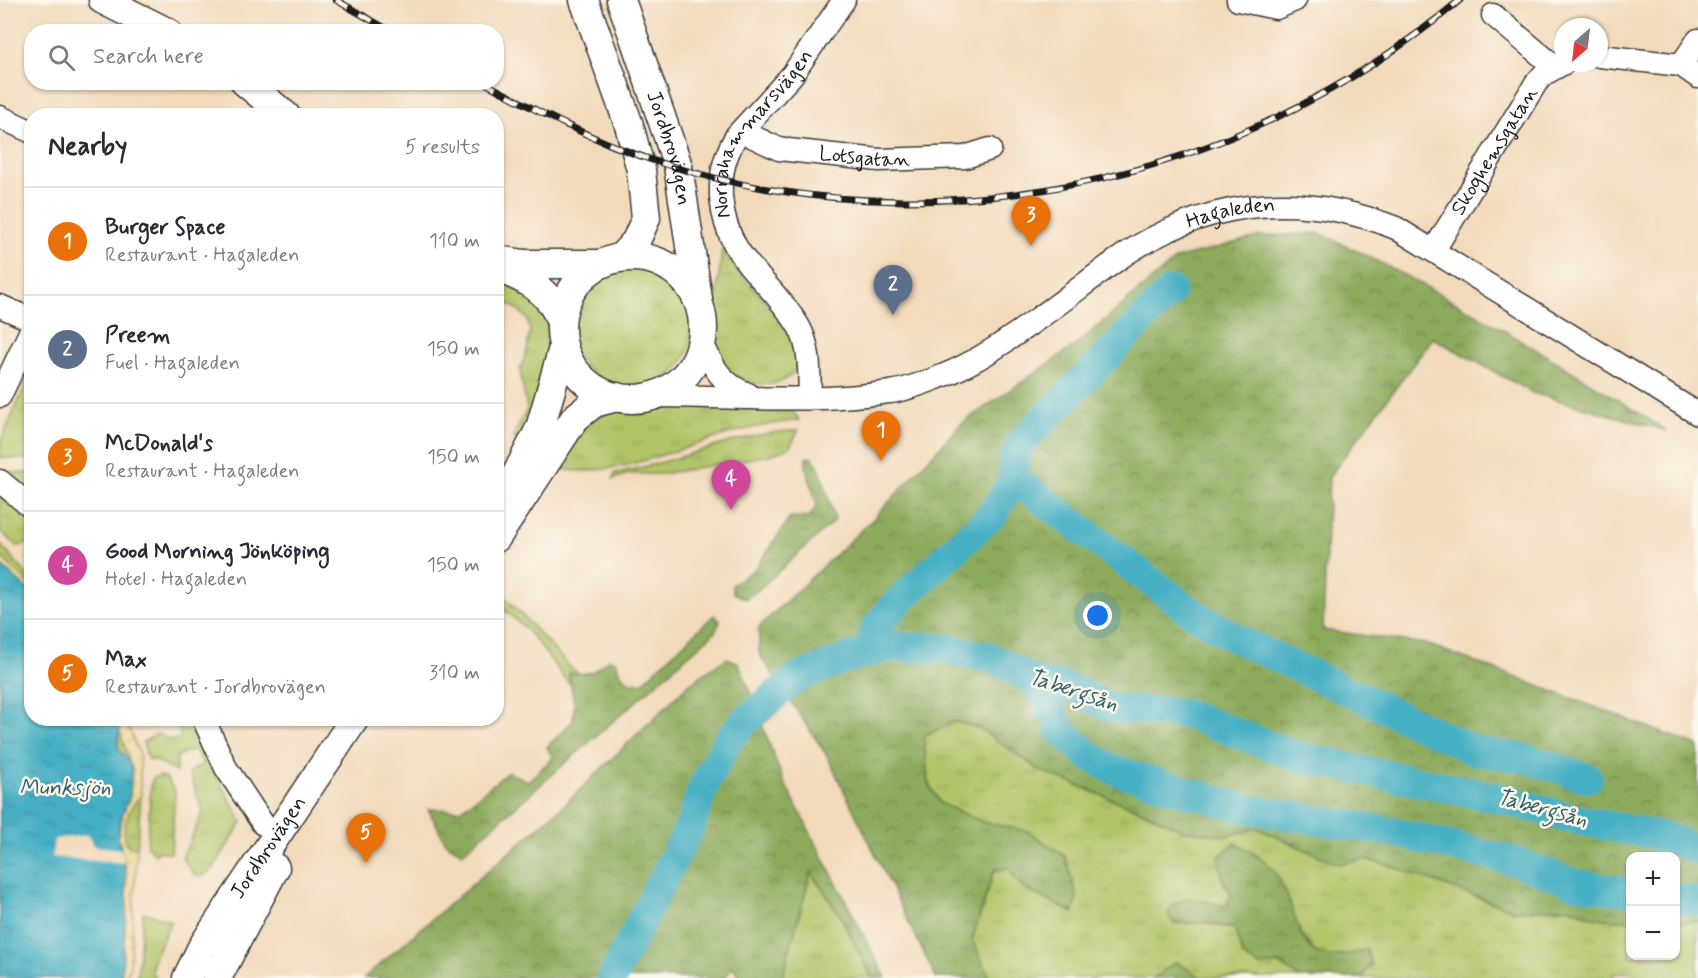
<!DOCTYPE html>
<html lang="en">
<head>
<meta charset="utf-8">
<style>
  :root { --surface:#fff; --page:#f7f7f7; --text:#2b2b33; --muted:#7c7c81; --line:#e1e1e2; --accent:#b5179e }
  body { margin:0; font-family:Mynerve,sans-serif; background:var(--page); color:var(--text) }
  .controls { position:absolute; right:18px; bottom:18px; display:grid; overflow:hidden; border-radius:12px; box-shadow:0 2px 4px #0004 }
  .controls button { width:54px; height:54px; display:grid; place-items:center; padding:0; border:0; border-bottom:2px solid var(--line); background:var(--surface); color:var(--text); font:30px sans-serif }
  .compass { position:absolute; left:1554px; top:18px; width:54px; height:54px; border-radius:50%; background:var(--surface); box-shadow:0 2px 4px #0004; rotate:208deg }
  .you { position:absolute; left:1098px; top:616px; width:21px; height:21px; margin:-15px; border:4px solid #fff; border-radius:50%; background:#1a73e8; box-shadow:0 0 0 9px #1a73e833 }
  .badge { display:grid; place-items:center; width:39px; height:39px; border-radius:50%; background:var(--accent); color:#fff; font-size:20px; font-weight:700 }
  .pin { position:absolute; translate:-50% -50px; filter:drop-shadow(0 2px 3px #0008) }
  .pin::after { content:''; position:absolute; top:32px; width:21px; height:18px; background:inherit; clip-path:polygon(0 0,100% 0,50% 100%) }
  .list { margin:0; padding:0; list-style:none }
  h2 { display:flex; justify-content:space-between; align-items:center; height:78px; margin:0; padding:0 24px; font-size:26px }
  h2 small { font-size:20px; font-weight:400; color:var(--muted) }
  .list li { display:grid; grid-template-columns:39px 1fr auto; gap:18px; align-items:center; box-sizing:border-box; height:108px; padding:0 24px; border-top:2px solid var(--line) }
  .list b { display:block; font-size:22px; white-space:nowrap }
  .list p { margin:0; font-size:20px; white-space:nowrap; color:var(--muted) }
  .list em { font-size:20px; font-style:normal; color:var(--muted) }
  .icon { flex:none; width:33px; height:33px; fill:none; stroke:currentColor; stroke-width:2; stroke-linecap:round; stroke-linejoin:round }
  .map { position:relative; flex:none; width:1698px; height:978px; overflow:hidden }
  .search { position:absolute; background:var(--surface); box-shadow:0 2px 4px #0004; left:24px; top:24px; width:480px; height:66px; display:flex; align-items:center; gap:15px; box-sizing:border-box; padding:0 21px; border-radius:24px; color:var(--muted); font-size:22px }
  .panel { position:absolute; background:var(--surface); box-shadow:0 2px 4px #0004; left:24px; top:108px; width:480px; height:618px; border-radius:24px }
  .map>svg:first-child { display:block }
</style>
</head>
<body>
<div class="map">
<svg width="1698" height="978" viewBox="0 0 1698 978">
  <defs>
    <pattern id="grass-tufts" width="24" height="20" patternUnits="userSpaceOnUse" patternTransform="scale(1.5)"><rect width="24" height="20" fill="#b1c467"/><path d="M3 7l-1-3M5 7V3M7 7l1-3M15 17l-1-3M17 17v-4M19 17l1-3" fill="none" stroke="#98a859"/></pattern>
    <pattern id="forest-crowns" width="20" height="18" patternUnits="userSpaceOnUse" patternTransform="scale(1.5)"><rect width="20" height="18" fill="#8caa5c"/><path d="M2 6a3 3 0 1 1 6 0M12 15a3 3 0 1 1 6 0" fill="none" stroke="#728a4b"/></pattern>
    <pattern id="sand-dots" width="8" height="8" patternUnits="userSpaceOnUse" patternTransform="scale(1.5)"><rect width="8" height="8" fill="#eeda9e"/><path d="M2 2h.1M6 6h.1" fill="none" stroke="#ccba88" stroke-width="1.8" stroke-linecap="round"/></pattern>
    <pattern id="water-ripples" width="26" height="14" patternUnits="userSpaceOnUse" patternTransform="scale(1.5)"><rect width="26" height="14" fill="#44afc3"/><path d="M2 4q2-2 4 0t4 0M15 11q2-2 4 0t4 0" fill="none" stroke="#388e9e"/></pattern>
  </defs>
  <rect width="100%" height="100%" fill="#fbf7ec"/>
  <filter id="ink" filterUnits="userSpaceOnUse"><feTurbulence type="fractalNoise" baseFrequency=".0167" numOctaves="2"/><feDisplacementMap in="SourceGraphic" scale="12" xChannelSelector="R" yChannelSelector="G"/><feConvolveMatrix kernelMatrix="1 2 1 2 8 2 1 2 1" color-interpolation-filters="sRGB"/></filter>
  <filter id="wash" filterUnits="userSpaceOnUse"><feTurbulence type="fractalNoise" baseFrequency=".008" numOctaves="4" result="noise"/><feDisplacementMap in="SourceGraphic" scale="24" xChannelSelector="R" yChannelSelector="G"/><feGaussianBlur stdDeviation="1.35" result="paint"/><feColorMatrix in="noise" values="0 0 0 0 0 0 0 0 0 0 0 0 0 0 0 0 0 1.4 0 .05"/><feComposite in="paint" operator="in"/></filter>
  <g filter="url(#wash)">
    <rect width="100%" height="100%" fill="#f2dabb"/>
    <g fill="url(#grass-tufts)" stroke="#667042" stroke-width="1.5">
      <path d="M722 248C729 258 736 269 744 278 762 300 787 318 796 347 812 397 722 397 715 344 711 313 720 278 722 248Z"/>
      <circle cx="632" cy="327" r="61"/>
      <path d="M497 279 518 285 547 318C551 362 537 403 519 442L513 437 527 409 520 370 526 354 530 331 527 319 519 310 497 298Z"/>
      <path d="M31 372V459L0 458V443Z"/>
      <path d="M685 406 791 409 799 420C776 423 754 427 731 433 689 445 594 485 554 466L588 421 612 411Z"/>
      <path d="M799 430 789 448 770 455 663 474H629L613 479 615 473C678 463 736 433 799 430Z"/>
      <path d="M0 472 31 473V498Z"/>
      <path d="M0 495 31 521V543L17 546 0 531Z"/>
      <path d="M0 544 31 579V588L23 586 0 564Z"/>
      <path d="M496 587 571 668 580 674 569 673V684C546 656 529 624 497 606Z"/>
      <path d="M178 719H185L242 822 213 869 203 876 195 875 182 858 203 812 189 772 203 764 196 753 190 751 177 756 176 772 157 761 148 760 143 742 157 734 172 740 181 738Z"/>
      <path d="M955 721 979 728 1041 771 1147 813 1185 831 1226 836 1257 828 1338 864 1362 859 1385 864 1516 911 1568 907 1597 918 1630 921V956H1676V922L1698 921V978H1645L1623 972 1614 974 1613 978H1361L1372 964 1349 955 1336 958 1315 952 1299 931 1277 875 1222 879 1231 894 1227 907 1186 898 1173 923H1208L1235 929 1243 956 1259 966 1280 964 1300 978H1201L1176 962 1154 978H990L972 940 994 871 1008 867 1023 888 1073 913 1077 895 1065 856 1027 831 982 822 940 803 928 783 924 735Z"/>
      <path d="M120 728 129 760C115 751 117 743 120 728Z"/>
      <path d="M160 776 166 778 175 791 171 853 158 851 155 855 147 846 151 784 153 778Z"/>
      <path d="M141 796 137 848 127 846C120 830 127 806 141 796Z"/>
      <path d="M810 871 840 915 872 978H782Z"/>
      <path d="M143 912 171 921 154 957 151 972 156 978H137Z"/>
    </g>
    <g fill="url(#forest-crowns)" stroke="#54633c" stroke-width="1.5">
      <path d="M1319 233C1441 289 1554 359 1667 431L1533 393 1433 338 1329 477 1323 630 1427 644 1698 746V921L1676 922V856H1630V921L1597 918 1568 907 1516 911 1385 864 1362 859 1338 864 1257 828 1226 836 1185 831 1147 813 1041 771 979 728 955 722 924 736 928 783 940 803 982 822 1027 831 1065 856 1077 895 1074 913 1023 888 1008 868 994 871 972 940 990 978H936L826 754 759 654V627L874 518 962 423 1077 344 1176 259 1260 236Z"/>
      <path d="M812 457 820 469 835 520 757 591 745 599 733 593 732 585 756 568 790 518 810 517 817 505 806 467V458Z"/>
      <path d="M714 615 720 621 715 632 474 843 462 853 446 843 428 809 461 810 508 772 528 781 553 758 547 747 573 721 574 704 569 673C588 675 594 673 608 659L616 661C619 676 626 684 642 683Z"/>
      <path d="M727 658 739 663 783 780 886 978H872L840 915 811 872 782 978H742L732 967 725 978H364L562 807 690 683Z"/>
      <path d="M1236 843C1252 852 1266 859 1276 874 1305 918 1290 977 1366 949L1372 964 1361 978H1300L1280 964 1259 966 1243 956 1235 929 1208 923H1173L1168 914 1172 906 1186 898 1227 906 1231 894 1222 879 1219 856Z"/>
      <path d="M1176 962 1200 977 1201 978H1154Z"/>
    </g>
    <g fill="url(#sand-dots)" stroke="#857b5d" stroke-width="1.5">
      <path d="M0 556 31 586V593L0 564Z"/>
      <path d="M116 719H125L139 753 141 796C128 806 120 830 127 845L137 848 130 967 126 978H121L127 903 125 863 118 838 132 769Z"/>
    </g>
    <path fill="url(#water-ripples)" stroke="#306670" stroke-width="1.5" d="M0 564 31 593 32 718 116 719 120 728C117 743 115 751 129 760L132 769 130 796 119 824 118 838 125 863 127 903 121 978H0Z"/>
    <path fill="#f2dabb" d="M88 835 93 846 122 849 125 863 52 857 54 839Z"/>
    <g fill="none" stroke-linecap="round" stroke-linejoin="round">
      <g stroke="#44afc3" stroke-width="30">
        <path d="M1014 479 1193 613 1235 638 1475 751 1528 759 1588 778"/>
        <path d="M869 652 875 629 898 602 993 514 1014 479 1013 464 1019 445 1171 291"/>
        <path d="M1037 682 1060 729 1090 757 1117 771 1243 808 1392 832 1517 862 1577 884 1630 892"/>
        <path d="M1676 899 1698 902"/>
        <path d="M612 978 692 823 703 787 728 740 745 721 796 678 853 656 894 647 945 648 991 658 1037 682 1064 686 1113 708 1187 714 1299 757 1494 797 1583 821 1669 838 1698 850"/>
      </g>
    </g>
  </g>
  <g filter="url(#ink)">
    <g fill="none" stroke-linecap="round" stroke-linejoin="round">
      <g stroke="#3c3834" stroke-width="25">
        <g id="minor">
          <path d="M1238 0 1276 8 1295 0"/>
          <path d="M1493 15 1555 67"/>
          <path d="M1599 56 1681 65 1698 77"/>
          <path d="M1681 65 1698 40"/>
          <path d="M0 117 32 132"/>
          <path id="s1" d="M741 131 779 149 879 160 965 157 990 149"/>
          <path id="s2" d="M1434 250 1536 83 1544 74 1564 63"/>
          <path d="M0 306 32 320"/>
          <path d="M702 342C712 366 722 385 748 394"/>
          <path d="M0 396 32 328"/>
          <path id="s3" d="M654 396C732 396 813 404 890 392 907 390 926 382 942 376 978 362 1012 337 1043 315 1076 292 1116 257 1151 239 1231 196 1312 195 1396 228L1698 414"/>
          <path id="s4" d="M810 398C809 374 811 348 799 327 769 276 726 262 721 196 720 173 725 154 737 135L792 75 844 0"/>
          <path d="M0 481 32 508"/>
          <path d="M203 718 226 768 263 824"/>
        </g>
      </g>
      <g stroke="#3c3834" stroke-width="31">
        <g id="major">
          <path d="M103 0 167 32"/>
          <path d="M584 0 629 125 641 170 646 218 636 241 621 257"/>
          <path id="s5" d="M621 0 678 166 698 299"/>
          <path d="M245 82 286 116"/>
          <circle cx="632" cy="328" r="71"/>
          <path d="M496 260 525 264H598"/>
          <path d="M498 268C526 279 550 290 560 320"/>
          <path d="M508 491 540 428 563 348"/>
          <path d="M496 538 575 418 594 403 617 397"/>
          <path id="s6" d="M187 978 202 947 355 718"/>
          <path d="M217 978 275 868"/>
        </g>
      </g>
      <use href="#minor" stroke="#fff" stroke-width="22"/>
      <use href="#major" stroke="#fff" stroke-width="28"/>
      <g stroke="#1c1c1c" stroke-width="7">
        <g id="rail">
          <path d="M336 0 392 32"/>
          <path d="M483 82C539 112 594 141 655 161 930 251 1239 185 1460 0"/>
        </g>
      </g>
      <use href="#rail" stroke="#fbf7ec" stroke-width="4.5" stroke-dasharray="14" stroke-linecap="butt"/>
    </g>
  </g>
  <g text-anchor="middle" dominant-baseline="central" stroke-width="5" stroke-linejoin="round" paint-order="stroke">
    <g font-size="21" fill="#1c1c1c" stroke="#fbf7ec">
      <text stroke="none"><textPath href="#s4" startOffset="304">Norrahammarsvägen</textPath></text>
      <text stroke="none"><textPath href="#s5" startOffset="156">Jordbrovägen</textPath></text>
      <text stroke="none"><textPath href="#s2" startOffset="116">Skoghemsgatan</textPath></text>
      <text stroke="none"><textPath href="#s1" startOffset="128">Lotsgatan</textPath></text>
      <text stroke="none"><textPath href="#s3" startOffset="626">Hagaleden</textPath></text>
      <text stroke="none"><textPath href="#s6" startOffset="154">Jordbrovägen</textPath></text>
    </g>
    <g font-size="22" font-style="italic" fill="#2e5e67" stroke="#fbf7ec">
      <text transform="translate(1073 691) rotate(18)">Tabergsån</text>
      <text x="65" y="788">Munksjön</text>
      <text transform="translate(1542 809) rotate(15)">Tabergsån</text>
    </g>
  </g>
</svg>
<div class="controls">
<button>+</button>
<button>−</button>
</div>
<svg class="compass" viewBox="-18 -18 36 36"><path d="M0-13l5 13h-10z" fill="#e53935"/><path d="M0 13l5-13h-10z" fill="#7c7c81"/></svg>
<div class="you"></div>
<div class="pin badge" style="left:881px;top:461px;background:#e8710a">1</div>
<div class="pin badge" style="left:893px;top:315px;background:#5c6f8a">2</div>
<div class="pin badge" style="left:1031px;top:246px;background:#e8710a">3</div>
<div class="pin badge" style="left:731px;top:510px;background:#d1479c">4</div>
<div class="pin badge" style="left:366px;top:863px;background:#e8710a">5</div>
<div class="search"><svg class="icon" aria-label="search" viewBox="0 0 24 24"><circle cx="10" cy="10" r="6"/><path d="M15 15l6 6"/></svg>Search here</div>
<section class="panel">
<h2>Nearby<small>5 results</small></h2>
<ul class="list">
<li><span class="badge" style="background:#e8710a">1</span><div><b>Burger Space</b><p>Restaurant · Hagaleden</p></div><em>110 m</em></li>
<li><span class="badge" style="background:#5c6f8a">2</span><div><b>Preem</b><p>Fuel · Hagaleden</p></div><em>150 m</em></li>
<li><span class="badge" style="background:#e8710a">3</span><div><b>McDonald's</b><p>Restaurant · Hagaleden</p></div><em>150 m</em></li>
<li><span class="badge" style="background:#d1479c">4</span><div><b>Good Morning Jönköping</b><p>Hotel · Hagaleden</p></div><em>150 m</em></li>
<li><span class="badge" style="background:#e8710a">5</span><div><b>Max</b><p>Restaurant · Jordbrovägen</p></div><em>310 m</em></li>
</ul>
</section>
</div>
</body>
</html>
